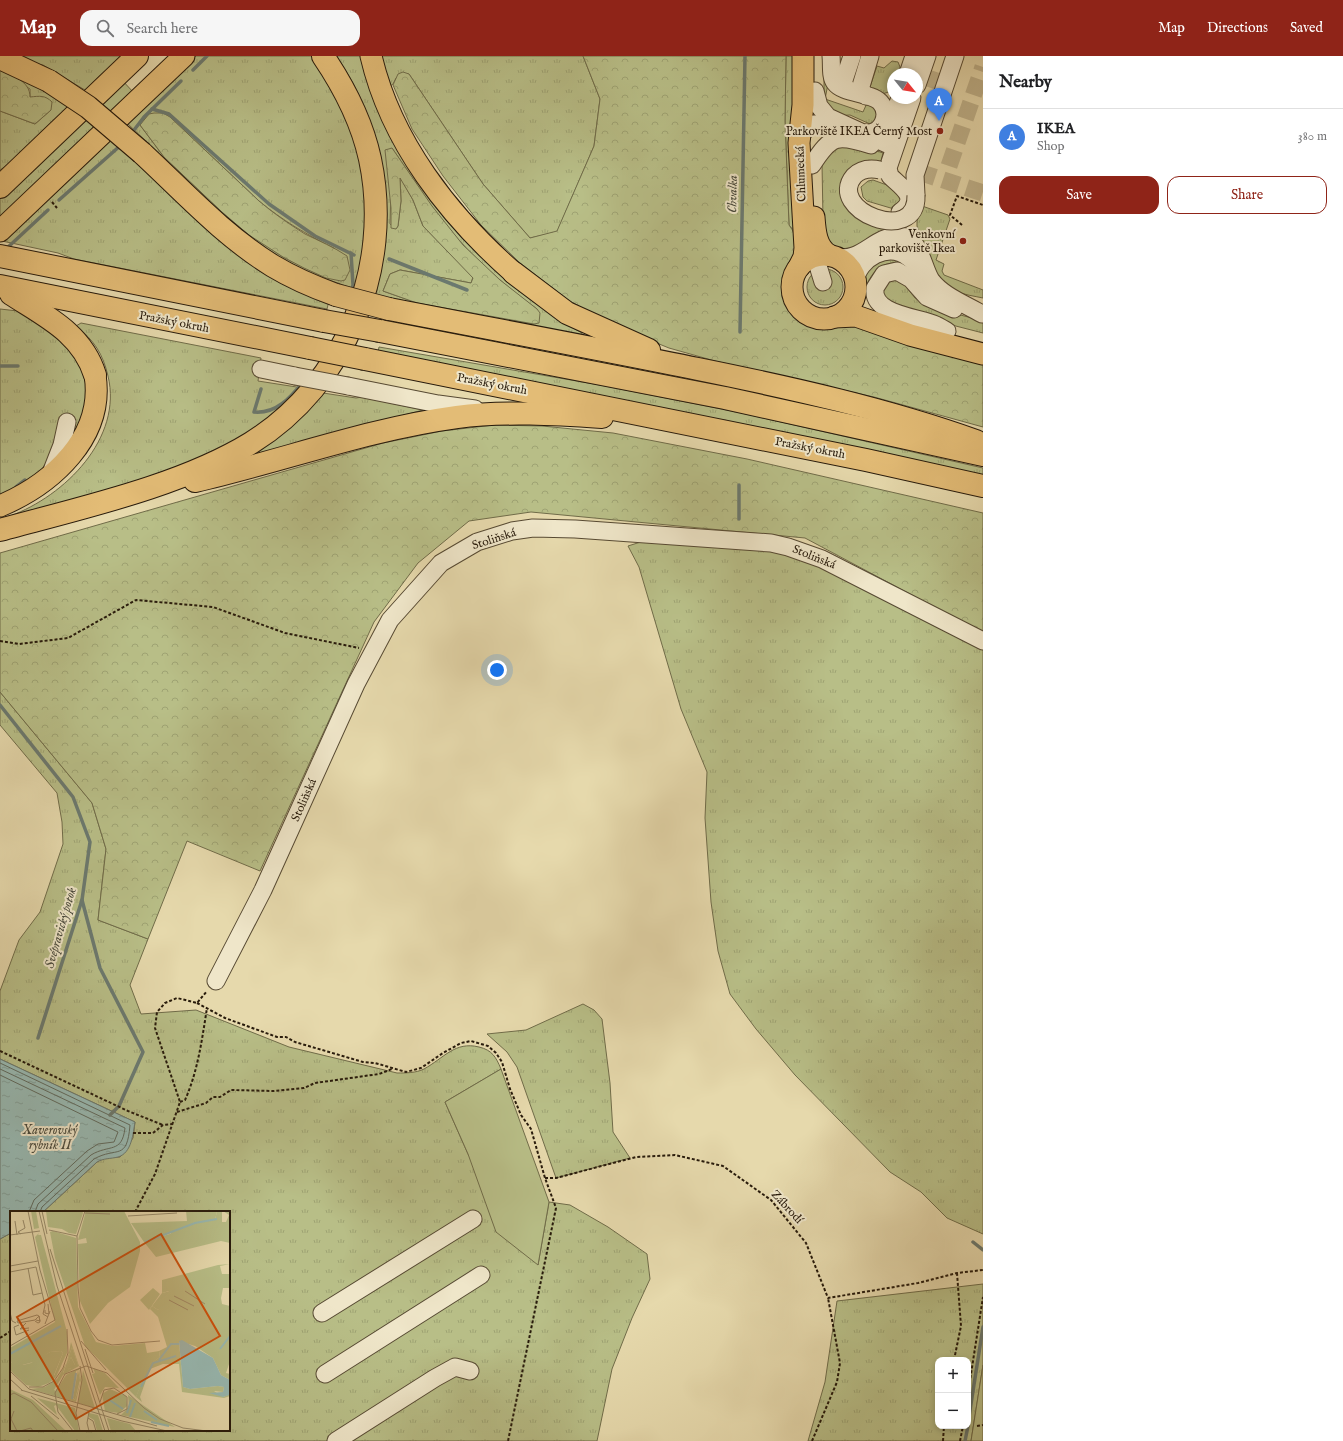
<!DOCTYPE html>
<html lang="en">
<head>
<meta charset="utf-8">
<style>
  :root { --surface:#fff; --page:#f6f6f6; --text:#202124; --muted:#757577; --line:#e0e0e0; --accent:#8f2418 }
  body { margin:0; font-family:"IM FELL English",serif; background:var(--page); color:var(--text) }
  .controls { position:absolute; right:12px; bottom:12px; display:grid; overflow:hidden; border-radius:8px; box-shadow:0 2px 6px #0003 }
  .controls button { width:36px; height:36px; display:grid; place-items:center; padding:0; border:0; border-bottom:1px solid var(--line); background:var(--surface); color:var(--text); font:20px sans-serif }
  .compass { position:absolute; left:887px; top:12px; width:36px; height:36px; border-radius:50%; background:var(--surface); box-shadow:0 2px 6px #0003; rotate:120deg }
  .you { position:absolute; left:497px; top:614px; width:14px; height:14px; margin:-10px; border:3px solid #fff; border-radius:50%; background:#1a73e8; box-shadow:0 0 0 6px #1a73e833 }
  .badge { display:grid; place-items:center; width:26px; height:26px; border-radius:50%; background:var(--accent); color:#fff; font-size:13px; font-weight:700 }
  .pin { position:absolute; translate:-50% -33px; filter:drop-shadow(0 1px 2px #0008) }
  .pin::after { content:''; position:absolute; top:21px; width:14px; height:12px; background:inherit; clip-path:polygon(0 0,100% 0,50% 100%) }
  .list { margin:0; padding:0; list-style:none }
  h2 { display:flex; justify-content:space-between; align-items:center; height:52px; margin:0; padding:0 16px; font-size:17px }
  h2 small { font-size:13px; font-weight:400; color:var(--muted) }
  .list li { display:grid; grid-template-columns:26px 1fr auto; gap:12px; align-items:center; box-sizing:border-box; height:56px; padding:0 16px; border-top:1px solid var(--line) }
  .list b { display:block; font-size:15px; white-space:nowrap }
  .list p { margin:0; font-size:13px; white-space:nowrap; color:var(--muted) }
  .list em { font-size:13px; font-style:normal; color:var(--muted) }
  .actions { display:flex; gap:8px; padding:12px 16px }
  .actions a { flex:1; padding:9px 0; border:1px solid var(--accent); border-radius:12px; text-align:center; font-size:14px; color:var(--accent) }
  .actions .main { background:var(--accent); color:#fff }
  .icon { flex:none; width:22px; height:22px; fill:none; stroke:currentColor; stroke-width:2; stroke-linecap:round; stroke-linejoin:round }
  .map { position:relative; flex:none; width:983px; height:1385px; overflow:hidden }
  header { display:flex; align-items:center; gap:24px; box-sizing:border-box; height:56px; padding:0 20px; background:var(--accent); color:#fff }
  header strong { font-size:19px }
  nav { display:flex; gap:22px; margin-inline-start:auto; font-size:14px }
  .search { width:280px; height:36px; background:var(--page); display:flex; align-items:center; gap:10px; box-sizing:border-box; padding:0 14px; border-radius:12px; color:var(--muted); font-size:15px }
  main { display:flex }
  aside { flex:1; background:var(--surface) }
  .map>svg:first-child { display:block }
</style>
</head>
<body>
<header>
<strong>Map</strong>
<div class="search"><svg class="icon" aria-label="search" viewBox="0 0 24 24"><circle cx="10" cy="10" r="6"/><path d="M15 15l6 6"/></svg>Search here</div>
<nav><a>Map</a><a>Directions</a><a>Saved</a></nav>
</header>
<main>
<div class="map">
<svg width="983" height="1385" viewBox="0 0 983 1385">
  <defs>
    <pattern id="grass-tufts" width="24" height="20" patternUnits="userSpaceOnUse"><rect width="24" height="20" fill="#b8be87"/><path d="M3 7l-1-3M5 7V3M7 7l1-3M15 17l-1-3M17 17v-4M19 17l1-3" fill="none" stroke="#9ea373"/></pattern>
    <pattern id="forest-crowns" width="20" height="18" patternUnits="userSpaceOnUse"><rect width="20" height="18" fill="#b8be87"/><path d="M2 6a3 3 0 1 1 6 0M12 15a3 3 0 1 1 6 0" fill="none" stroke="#9ea373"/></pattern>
    <pattern id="water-ripples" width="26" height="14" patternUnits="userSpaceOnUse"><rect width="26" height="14" fill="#98b9b2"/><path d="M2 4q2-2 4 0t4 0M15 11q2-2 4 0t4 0" fill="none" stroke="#839e98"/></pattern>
  </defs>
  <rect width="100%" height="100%" fill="#e6d9ac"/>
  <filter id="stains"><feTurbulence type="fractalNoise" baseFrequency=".005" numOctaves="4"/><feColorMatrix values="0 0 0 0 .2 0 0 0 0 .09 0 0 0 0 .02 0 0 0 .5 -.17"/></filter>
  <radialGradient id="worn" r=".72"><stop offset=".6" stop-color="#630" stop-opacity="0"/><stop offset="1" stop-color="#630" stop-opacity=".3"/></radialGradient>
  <g fill="url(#grass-tufts)" stroke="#706c49" fill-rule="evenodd">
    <path d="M18 0H121L85 34 43 9 33 7Z"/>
    <path d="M196 0H313L325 17 358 91 368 148 358 234 294 212 248 182 157 99 150 89 127 67ZM149 58 167 59 170 61 259 145C282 164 307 179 334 192L326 222 283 201 235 168 164 101 140 69Z"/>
    <path d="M336 0H361L367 24 384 66 559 264 582 277 581 281 407 248 375 238C398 158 385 69 336 0ZM392 92C410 118 427 146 447 170 473 202 504 229 537 253L534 268 417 247 383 235 390 218 400 214 471 227 473 221 423 170 413 144 400 121 401 145 398 170 396 173 390 168Z"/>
    <path d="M380 0H583L600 43 594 90 557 176 530 182 483 128 409 18 396 22 393 28 389 31Z"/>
    <path d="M786 0H797L795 176 789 169 785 65Z"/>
    <path d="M824 0 828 28 825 43 863 56 867 47 878 53 876 66 870 68 850 59 834 60 824 41Z"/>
    <path d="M892 5 898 6 900 11 898 18H893L892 35 882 38 864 29 870 31 877 10 884 12Z"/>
    <path d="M0 11 23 21 69 50 6 110 0 114V55L35 68 51 54 30 41V33L0 14Z"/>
    <path d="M121 23 134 37 0 163V139Z"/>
    <path d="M110 82 329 245 327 253 74 203 58 197 2 185Z"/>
    <path d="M836 89 869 92 883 97 881 105 845 136 896 169 860 194 839 196 827 186 823 163 822 108Z"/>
    <path d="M873 124 898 133 903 141 894 153 867 145 863 141 861 131 868 125Z"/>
    <path d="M922 150 948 159 950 163 936 204 944 208 942 215 944 219 983 234V242C974 240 964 239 956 235 931 224 926 193 917 170V165Z"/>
    <path d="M894 201 906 210C887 201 871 214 866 232L864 233 863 227 865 211Z"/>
    <circle cx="825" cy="231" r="18"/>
    <path d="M898 221 915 242 927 250 983 265V277L913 259 891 250 880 234 881 229Z"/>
    <path d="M0 253 18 255 33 261 75 292 91 341 68 396 76 366 62 362 51 399 35 424 0 444Z"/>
    <path d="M81 267 261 302 258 325 303 332 287 349 240 383 163 418 11 462 10 460C65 440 123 382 108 320 103 298 94 284 76 270Z"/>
    <path d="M379 291 600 329 737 356 983 412V420L378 296Z"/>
    <path d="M323 337 356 342 362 341 423 354 244 402Z"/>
    <path d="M647 484 780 495 836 516 983 594V1178L947 1162 921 1136 890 1116 795 1019 756 973 730 938 718 895 711 846 705 762 707 716 681 653 639 511 628 490Z"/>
    <path d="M0 636 92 747 106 793 98 864 148 883 130 929 141 958 196 954 289 991 397 1017C406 1017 416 1017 424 1013 444 1002 455 985 479 991 492 994 496 1001 501 1013L445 1046 468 1098 538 1209 549 1146 570 1149 608 1171 647 1198 650 1223 632 1262 612 1313 597 1385H0V1183L11 1177V1374H229V1156H43L97 1106 104 1102 120 1101 133 1082 135 1066 0 1003V935L19 884 40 856 63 788 62 766 57 737 0 669Z"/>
    <path d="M583 948 594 954 602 963 610 1027 613 1076 630 1102 556 1122 517 1011 507 996 487 978 526 974Z"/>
    <path d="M983 1228V1309L971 1385H808L825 1326 837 1245ZM938 1304H968V1370H938Z"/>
  </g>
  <g fill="url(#forest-crowns)" stroke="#706c49">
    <path d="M583 0H786L785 65 789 169C807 193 787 204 786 227 785 249 799 268 821 270 829 271 838 268 845 266L983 305V371L874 341 715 305 669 292 615 270 568 244 519 206 481 169 443 120 412 73 393 29 398 18 403 16 409 18 483 128 530 182 557 175 594 90 600 43Z"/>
    <path d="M0 14C13 20 30 25 30 41 40 40 45 39 52 46L51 54 35 68 0 55Z"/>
    <path d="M154 57H163L170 61 259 145C273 157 289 168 305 178 319 185 334 191 347 200L350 214 345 224 341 225 326 222 304 212 283 201 249 179 222 156 164 101 140 69 149 58Z"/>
    <path d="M392 92 432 150 463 189 500 224 537 253 540 257 539 267 534 268 417 247 383 235 390 218 400 214 471 227 473 222 423 170 413 144 400 122 401 145 398 170 396 173 391 172V152L385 94Z"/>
    <path d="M494 369 542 370 613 377 747 403 983 457V577L805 482 531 456 469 465 418 507 374 566 260 815 187 785 148 883 98 864 106 793 92 747 0 636V497L383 387 442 375Z"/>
  </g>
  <g fill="#b8be87" stroke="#706c49">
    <path d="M501 1013 549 1146 538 1209 496 1176 468 1098 445 1046Z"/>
    <path d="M983 1309V1385H971Z"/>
  </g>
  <path fill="url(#water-ripples)" stroke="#6b796f" d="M0 1003 135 1066C133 1077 132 1097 118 1101 110 1103 104 1102 97 1106L43 1156H11V1177L0 1183Z"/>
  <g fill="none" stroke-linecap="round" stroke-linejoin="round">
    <g stroke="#606a5e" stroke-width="1">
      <path d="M0 1007 130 1069C127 1106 117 1090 94 1103L42 1151 40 1156"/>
      <path d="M0 1013 125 1072C122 1098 109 1088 91 1099L38 1148 35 1156"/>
      <path d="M0 1019 118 1076 114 1086 98 1088 87 1095 34 1144 29 1156"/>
    </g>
    <g stroke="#6b796f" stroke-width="3.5">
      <path d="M193 14 207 0"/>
      <path d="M152 53 169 58 269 148 315 180 354 199"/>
      <path d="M131 78 144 61 181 25"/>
      <path d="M59 144 121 89"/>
      <path d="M6 193 48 154"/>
      <path d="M351 197 353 229 351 237"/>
      <path d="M389 203 467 234"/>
      <path d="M740 276 745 0"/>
      <path d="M0 310H18"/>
      <path d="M261 333 254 356C276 358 290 342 303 326"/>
      <path d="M739 429V463"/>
      <path d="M16 431 25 424"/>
      <path d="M0 649 73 741 90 786 82 844 38 982"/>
      <path d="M82 844 100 912 143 996 119 1050 110 1059"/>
      <path d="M973 1186 983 1194"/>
      <path d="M968 1367 983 1271"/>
      <path d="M965 1385 968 1370"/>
    </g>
    <g stroke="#c0b38c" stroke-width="17" stroke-dasharray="17 8" stroke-linecap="butt">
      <path d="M925 21 948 29"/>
      <path d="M949 110 983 11"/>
      <path d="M919 116 983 137"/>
    </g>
    <g stroke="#574a33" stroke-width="19">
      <g id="minor">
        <path d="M831 0C832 8 830 21 835 27 843 38 870 36 880 46 891 58 882 78 866 77"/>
        <path d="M908 18 914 0"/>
        <path d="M917 29 927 0"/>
        <path d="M847 33 844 28V24L852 0"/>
        <path d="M815 35 819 50 828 61 887 88"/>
        <path d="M866 40 861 34V30L870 0"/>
        <path d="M888 74 900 42"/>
        <path d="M799 87 803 76 813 68H826L839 73"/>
        <path d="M812 109C831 79 837 78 871 89"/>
        <path d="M916 139 915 119 955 0"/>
        <path d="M900 156C921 142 900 130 890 120L888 112 912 42"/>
        <path d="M815 200 823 226"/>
        <path d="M836 201C861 207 874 180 898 180 920 179 922 210 931 224 943 240 965 248 982 258"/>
        <path d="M855 226C858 202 889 185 909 202 915 206 918 214 921 220"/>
        <path d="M947 275C943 273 940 271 936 269 919 261 871 259 875 232L884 218 897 215 911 223 927 241 954 253"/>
        <path d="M261 313 295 320"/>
        <path d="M348 330 438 348 475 353"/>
        <path d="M51 417 62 389 67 366"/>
        <path d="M216 925 263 834 356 628 390 564 441 507 477 486 512 475 533 472 575 473 771 487 788 491 822 503 983 585"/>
        <path d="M322 1257 473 1163"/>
        <path d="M325 1318 481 1219"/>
        <path d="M336 1385 435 1322 455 1311 470 1315"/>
      </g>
    </g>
    <g stroke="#271a0b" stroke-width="23">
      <g id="major">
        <path d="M371 0C391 86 449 160 514 217"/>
        <path d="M814 161C815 175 816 191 829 199"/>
        <path d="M0 175 184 0"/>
        <circle cx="824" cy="231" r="32"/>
        <path d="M799 211 804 201 805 192 799 87 803 49V0"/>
        <path d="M834 261 856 260 910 279 983 298"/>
        <path d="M0 450C52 428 105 381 95 319"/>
      </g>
    </g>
    <g stroke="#271a0b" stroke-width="24">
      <g id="highway">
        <path d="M0 2 49 25"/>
        <path d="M142 97C184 136 224 180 273 210 293 222 314 231 336 239"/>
        <path d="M0 131 137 0"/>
        <path d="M0 200 324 265"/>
        <path d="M514 217 567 257 649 294"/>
        <path d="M0 230 310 292"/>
        <path d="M11 238C45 260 82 277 95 319"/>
        <path d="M389 253C492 273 595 292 698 313 792 332 886 353 976 385"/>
        <path d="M380 275 725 342 983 399"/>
        <path d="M365 303 866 404 983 430"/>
        <path d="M195 425C282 405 368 373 457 361 504 355 556 358 602 361"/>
        <path d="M0 474C80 452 181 430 251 387 346 328 393 211 370 103 362 66 344 31 323 0"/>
      </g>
    </g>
    <g stroke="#271a0b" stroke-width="2" stroke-dasharray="3 2" stroke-linecap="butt">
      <path d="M52 146 57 152"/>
      <path d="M962 169 950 159 957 140 983 149"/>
      <path d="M0 585 19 588 68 582 136 544 213 551 285 577 359 592"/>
      <path d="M197 947 225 962 277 981H286L295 986 363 1006 375 1007 406 1016 421 1012 443 997 461 987 471 985 488 990 496 997 502 1006 510 1033 521 1059 531 1073 545 1122 556 1152 508 1385"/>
      <path d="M0 995 128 1055 163 1069"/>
      <path d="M180 1046 185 1044C198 1015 202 983 207 952"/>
      <path d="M177 1056 206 1047 213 1041H220L231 1034 274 1035 304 1032 315 1027 379 1018 392 1013"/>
      <path d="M133 1077H153L163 1069 173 1068"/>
      <path d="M545 1122H556L636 1101 675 1099 723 1110 771 1144 806 1187 828 1242 918 1227 957 1217 983 1214"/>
      <path d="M135 1156 155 1118 180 1046 155 972 157 956 165 947 177 942 197 947 207 935"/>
      <path d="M0 1282 11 1275"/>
      <path d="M954 1304 961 1270 957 1217"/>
      <path d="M968 1337 983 1241"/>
      <path d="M977 1370 983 1369"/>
      <path d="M812 1385 837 1326 840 1307 828 1242"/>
      <path d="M943 1385 944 1370"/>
      <path d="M960 1385 963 1370"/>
    </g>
    <use href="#minor" stroke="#efe6c9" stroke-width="17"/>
    <use href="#major" stroke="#e3bc76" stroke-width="21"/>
    <use href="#highway" stroke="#e3bc76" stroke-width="22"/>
    <g stroke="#574a33" stroke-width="19" stroke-linecap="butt">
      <g id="minor-bridge">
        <path d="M880 114C871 112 861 113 854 120 825 154 918 191 916 139"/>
        <path d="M295 320 348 330"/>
      </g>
    </g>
    <g stroke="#271a0b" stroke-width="24" stroke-linecap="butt">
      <g id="highway-bridge">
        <path d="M49 25 88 51 142 97"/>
        <path d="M336 239 389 253"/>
        <path d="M324 265 380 275"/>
        <path d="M310 292 365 303"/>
      </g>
    </g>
    <use href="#minor-bridge" stroke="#efe6c9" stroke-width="17"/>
    <use href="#highway-bridge" stroke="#e3bc76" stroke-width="22"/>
  </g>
  <g fill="#8f2418" stroke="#efe6c9" stroke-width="1.5">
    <circle cx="940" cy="75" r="4"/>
    <circle cx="963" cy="185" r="4"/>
  </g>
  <g text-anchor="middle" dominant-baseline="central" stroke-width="4" stroke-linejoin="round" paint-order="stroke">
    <g font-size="12" fill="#271a0b" stroke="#efe6c9" text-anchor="end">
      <text x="932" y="75">Parkoviště IKEA Černý Most</text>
      <text x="955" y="178">Venkovní<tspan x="955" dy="14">parkoviště Ikea</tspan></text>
    </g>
    <g font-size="12" fill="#271a0b" stroke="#efe6c9">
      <text transform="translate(801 118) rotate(-92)">Chlumecká</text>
      <text transform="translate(174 266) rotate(11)">Pražský okruh</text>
      <text transform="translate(492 328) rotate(11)">Pražský okruh</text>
      <text transform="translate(810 392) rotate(11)">Pražský okruh</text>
      <text transform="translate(494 483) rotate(-18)">Stoliňská</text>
      <text transform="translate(814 501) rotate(22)">Stoliňská</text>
      <text transform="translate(304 744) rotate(-66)">Stoliňská</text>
      <text transform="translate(787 1151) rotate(47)">Zábrodí</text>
    </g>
    <g font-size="13" font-style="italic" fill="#494a3d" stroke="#efe6c9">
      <text transform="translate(733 138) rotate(-89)">Chvalka</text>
      <text transform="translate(61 872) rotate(-74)">Svépravický potok</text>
      <text x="50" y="1074">Xaverovský<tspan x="50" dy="15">rybník II</tspan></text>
    </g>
  </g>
  <g transform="translate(10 1155)">
    <rect width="220" height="220" fill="#e6d9ac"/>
    <path d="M76 0H114L130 31V40L120 76 98 92 80 113 70 90 68 33 77 32 76 27 68 29ZM207 0H212V11H216L219 4 213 0H220V32L211 30 146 46 134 31 205 9ZM220 53 210 55 212 63H220V77H213L211 87 212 93 220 95V150L216 162 220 163V169L211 164 203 147 185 135 169 130 173 176 180 178 208 175 214 176 213 181 204 180 213 186 220 183V185L214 187 172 181 169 153H153L140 158 130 186 132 191 126 186 138 154 150 146 149 140 157 136 148 106 140 98 142 95 148 99 159 80 152 82V69L208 54ZM143 77 150 83 139 99 130 89ZM61 131 69 155 53 164 44 179 46 180 56 164 69 157 71 169 66 191 21 178 35 176 47 168 57 151ZM62 136 68 154H65L61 146 55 159 61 157 53 162ZM69 159 70 172 65 189 62 187 66 160ZM51 140 53 142 44 164 46 166 39 172 28 176 16 174 0 159V149L2 152 13 154 21 152 40 141ZM83 157 95 162 109 177 95 176 90 184 82 163 85 162ZM73 159 85 197 68 192ZM0 178 23 189 56 220H0ZM100 178 116 185 117 195 109 202 95 200 92 183ZM118 184 165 216 111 204 119 196ZM27 187 65 197 69 220H65L46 194 44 195 47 204ZM79 202 88 204 93 220H87L84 209 79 206ZM97 207 120 213 126 220H101Z" fill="#b8be87" fill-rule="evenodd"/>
    <path d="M21 0H26L29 17 24 18ZM36 0H72L73 2 66 23 59 22 52 18 38 16ZM43 20 66 27 68 96 86 131 103 135 135 132 137 142 149 140 150 146 139 154 126 186 75 135 45 47 40 21ZM29 22 28 24H31L57 121V142L46 166 44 165 53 142 51 140 40 141 27 150 5 156 0 149V137L45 111 25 26ZM62 136 68 154H65L61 146 56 158 61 157 53 163ZM68 159 70 169 65 189 63 187Z" fill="#b8be87"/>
    <path d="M176 0H207L205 9 208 16 161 23V21L134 31 121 12 177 10ZM160 80 159 86 148 99 142 95 152 82Z" fill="#b8be87"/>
    <path d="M172 129 203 147 211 164 220 169 219 184 213 186 199 182 213 181 214 176 208 175 180 178 173 176 169 130Z" fill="#98b9b2"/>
    <path fill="none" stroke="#98b9b2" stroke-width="2" d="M135 31 185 12 207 8M210 138 220 125M0 143 51 115M149 149 161 133H169M131 176 143 152 166 145M62 188 66 162M98 188 113 198M134 200 147 209M117 202 121 189M120 206 125 192M141 211 159 215"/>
    <path fill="none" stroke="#9a8d6c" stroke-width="1" d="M29 0 47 75 95 220M32 0 37 23M75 0 67 25 68 76 70 97 81 120 88 129 102 134 150 130M75 2 100 3M118 5 167 2M5 10 7 24M39 19 67 25M11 23 8 21 15 17 13 9M0 24 30 20M40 38 99 220M0 55 28 50M18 57 23 84 32 82M0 61 26 56 35 94 33 103 38 106M175 80 195 93M164 85 184 95M159 89 178 99M35 99V102L39 103 38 93M0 101 2 110 6 112M25 110 28 112 30 111 29 105 27 104 7 110 8 112 25 109 29 105 30 110 26 109M16 112 10 118 19 117M35 113 40 100M9 114 4 116 6 124 19 119M57 118 58 142M71 130 96 159M0 135 45 109 30 59 18 0M75 138 83 162M70 155 72 169 66 202 70 220M0 160 19 178 147 215M0 168 13 180M19 176H33L44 170 53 157 58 142M11 179 112 210 157 220M94 179 104 177 117 186V198L107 203M0 184 4 182 21 191 48 220M21 185 49 208M90 191 94 179M4 200 1 208 7 220M79 201 77 212 79 220M78 207 83 210 86 220M10 220 21 217 23 220M63 220 48 201 45 182 55 163 76 155 97 162 134 197 150 208 173 217 197 220"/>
    <path fill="#cb500c" fill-opacity="0.15" stroke="#cb500c" stroke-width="2" d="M151 23 210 125 66 208 7 106Z"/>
    <rect width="220" height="220" fill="none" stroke="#271a0b" stroke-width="2"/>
  </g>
  <rect width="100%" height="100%" filter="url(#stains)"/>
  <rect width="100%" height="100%" fill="url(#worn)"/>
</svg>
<div class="controls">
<button>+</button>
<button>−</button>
</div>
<svg class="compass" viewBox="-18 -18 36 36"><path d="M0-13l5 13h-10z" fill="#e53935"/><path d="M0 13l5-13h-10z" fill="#757577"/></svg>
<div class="you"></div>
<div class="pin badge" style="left:939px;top:65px;background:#3f7fe0">A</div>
</div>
<aside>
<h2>Nearby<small></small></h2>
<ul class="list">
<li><span class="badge" style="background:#3f7fe0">A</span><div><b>IKEA</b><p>Shop</p></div><em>380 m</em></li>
</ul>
<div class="actions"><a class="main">Save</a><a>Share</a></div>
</aside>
</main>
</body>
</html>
